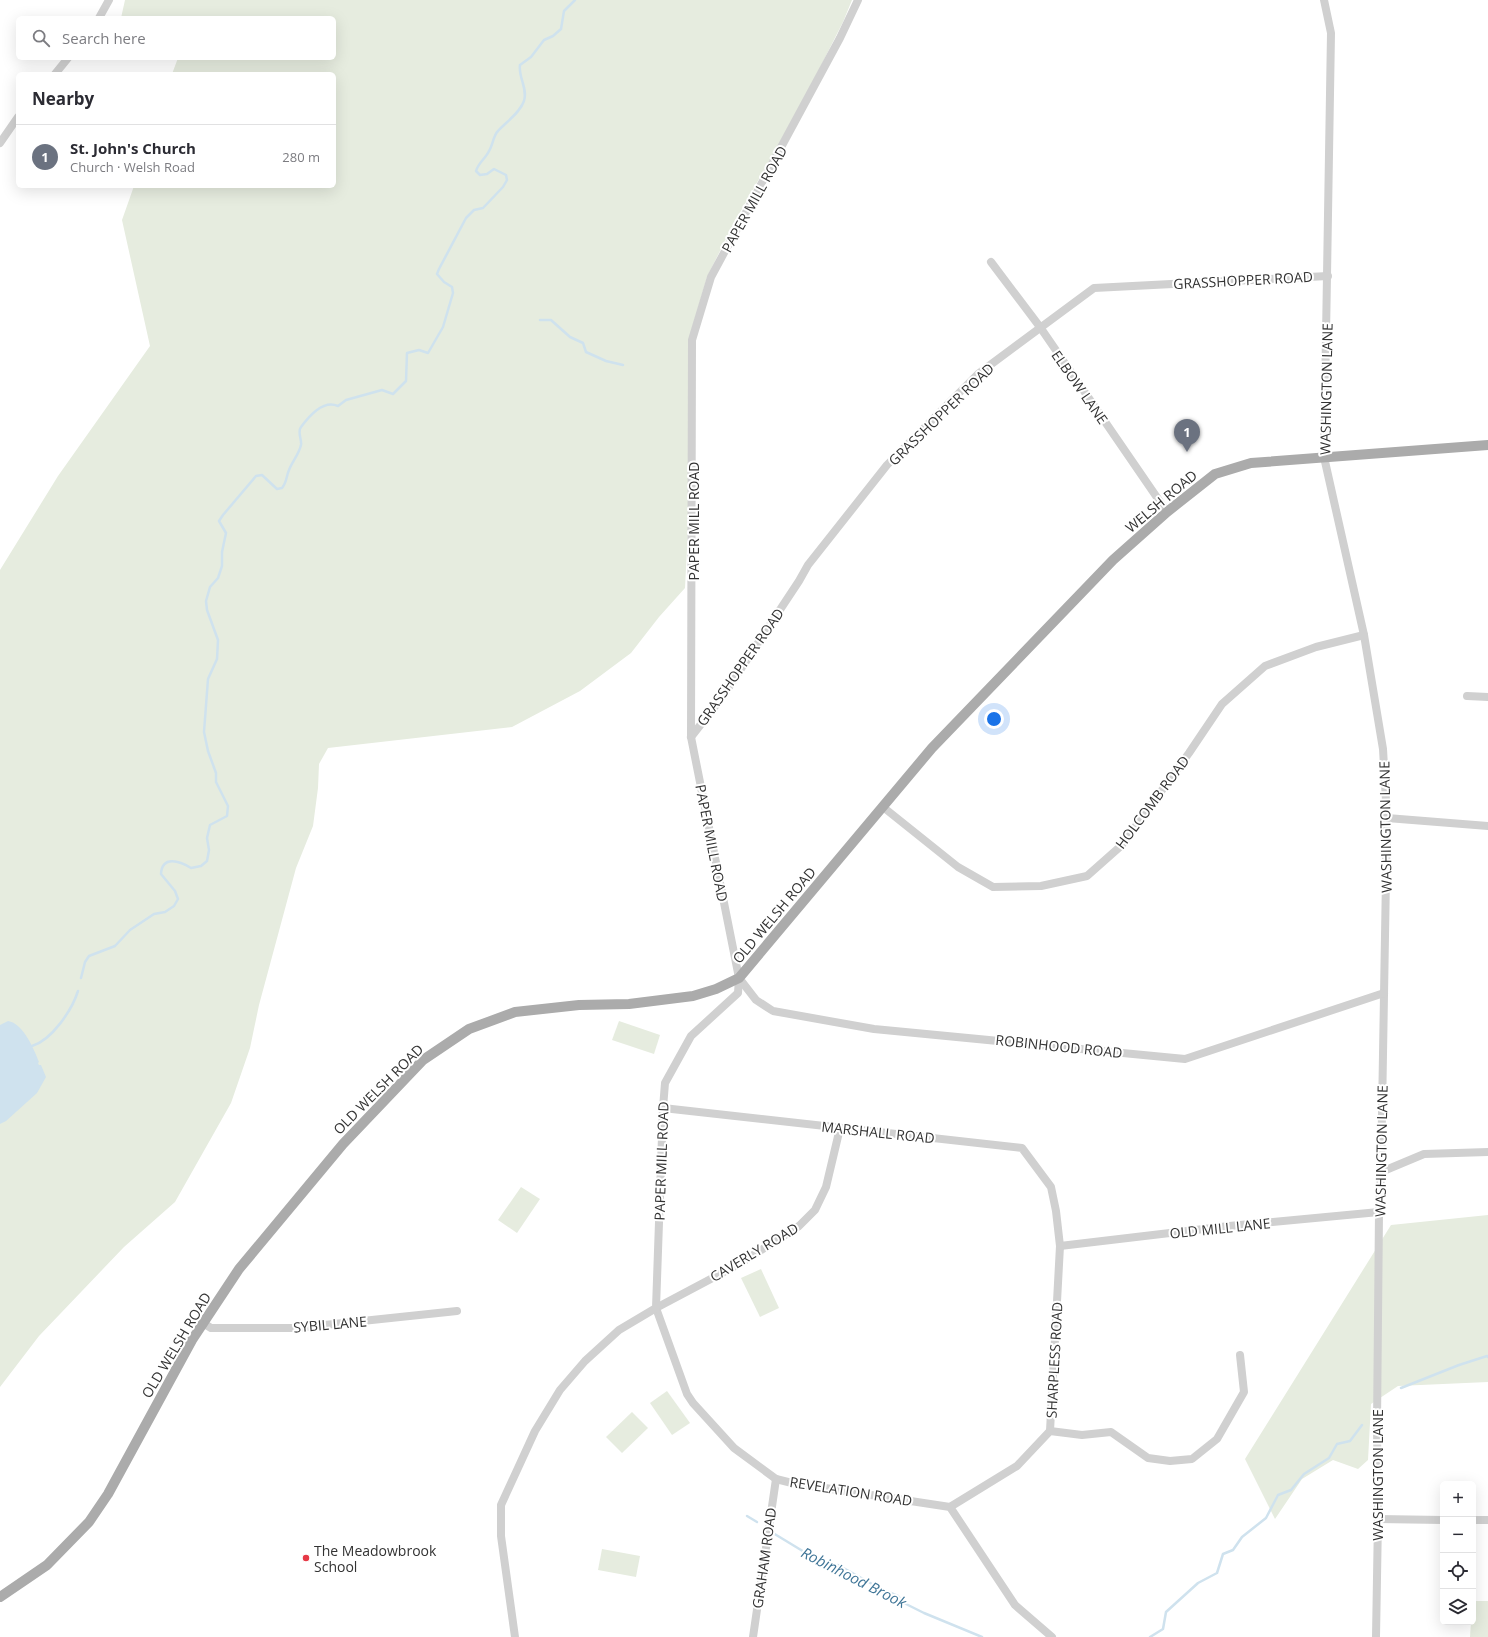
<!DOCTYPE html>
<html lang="en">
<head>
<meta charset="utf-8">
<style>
  :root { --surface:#fff; --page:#f7f7f7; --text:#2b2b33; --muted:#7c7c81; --line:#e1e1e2; --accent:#2563eb }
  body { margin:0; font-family:"Open Sans",sans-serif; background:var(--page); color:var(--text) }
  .controls { position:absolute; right:12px; bottom:12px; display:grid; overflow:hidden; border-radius:6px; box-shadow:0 4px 16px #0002 }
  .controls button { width:36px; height:36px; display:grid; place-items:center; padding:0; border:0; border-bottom:1px solid var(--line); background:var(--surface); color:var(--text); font:20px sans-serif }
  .you { position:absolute; left:994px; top:719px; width:14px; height:14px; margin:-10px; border:3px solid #fff; border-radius:50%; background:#1a73e8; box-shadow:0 0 0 6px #1a73e833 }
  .badge { display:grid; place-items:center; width:26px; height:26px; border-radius:50%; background:var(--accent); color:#fff; font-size:13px; font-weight:700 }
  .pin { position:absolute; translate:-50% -33px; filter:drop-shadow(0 1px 2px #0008) }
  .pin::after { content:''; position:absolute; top:21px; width:14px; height:12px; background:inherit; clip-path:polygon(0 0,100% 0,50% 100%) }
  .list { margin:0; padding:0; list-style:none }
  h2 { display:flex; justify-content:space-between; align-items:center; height:52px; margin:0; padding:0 16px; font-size:17px }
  h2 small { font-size:13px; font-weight:400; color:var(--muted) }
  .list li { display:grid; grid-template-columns:26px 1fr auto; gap:12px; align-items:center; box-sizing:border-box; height:64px; padding:0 16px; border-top:1px solid var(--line) }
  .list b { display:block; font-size:15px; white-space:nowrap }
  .list p { margin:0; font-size:13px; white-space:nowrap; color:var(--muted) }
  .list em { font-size:13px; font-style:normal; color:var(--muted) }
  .icon { flex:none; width:22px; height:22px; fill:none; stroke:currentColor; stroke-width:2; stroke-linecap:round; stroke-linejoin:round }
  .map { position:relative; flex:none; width:1488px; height:1637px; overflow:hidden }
  .search { position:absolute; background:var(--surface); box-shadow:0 4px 16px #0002; left:16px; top:16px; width:320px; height:44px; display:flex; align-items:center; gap:10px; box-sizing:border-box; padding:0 14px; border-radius:6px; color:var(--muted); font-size:15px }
  .panel { position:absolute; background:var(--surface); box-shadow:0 4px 16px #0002; left:16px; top:72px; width:320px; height:116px; border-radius:6px }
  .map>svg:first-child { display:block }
</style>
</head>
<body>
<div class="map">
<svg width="1488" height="1637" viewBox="0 0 1488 1637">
  <rect width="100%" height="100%" fill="#fff"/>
  <g fill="#e6ecdf">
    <path d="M125 0H852L843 22 801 105 733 225 707 277 688 342 689 510 685 588 659 617 631 653 580 691 512 727 328 748 319 764 318 788 313 826 296 868 259 1005 250 1048 231 1103 175 1202 124 1247 39 1336 0 1387V570L58 476 150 346 122 220 134 186H334V74H172L178 58H334V18H121Z"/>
    <path d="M619 1021 660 1035 654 1054 612 1040Z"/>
    <path d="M521 1187 540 1199 517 1233 498 1220Z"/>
    <path d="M1488 1215V1382L1398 1386 1371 1404 1368 1460 1358 1469 1333 1460 1302 1479 1275 1519 1245 1459 1391 1225Z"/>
    <path d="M761 1269 779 1308 760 1317 741 1278Z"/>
    <path d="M667 1391 690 1423 672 1435 650 1403Z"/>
    <path d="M632 1412 648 1428 622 1453 606 1437Z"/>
    <path d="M602 1549 640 1556 636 1577 598 1570Z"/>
    <path d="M1473 1601H1488V1637H1470L1471 1622H1473Z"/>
  </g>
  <path fill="#cfe2ee" d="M8 1021C23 1023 34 1049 39 1062L38 1063 39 1065H41L46 1077 37 1093 6 1121 0 1124V1025Z"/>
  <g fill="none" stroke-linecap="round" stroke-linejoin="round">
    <g stroke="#cfe2ee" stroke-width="2.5">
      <path d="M540 320H551L570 337 583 343 586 352 606 361 623 365"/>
      <path d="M81 978 85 962 89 956 115 946 130 930 154 914 165 912 174 906 178 899 175 891 161 874C162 855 180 861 191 868L201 866 207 861 209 850 207 838 210 825 227 816 228 806 216 782V773L208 751 204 732 208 679 217 659 218 640 207 610 206 601 210 587 218 578 222 566V552L226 533 219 521 223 515 256 476 262 475 277 489 282 488C287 482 286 477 289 470 292 462 299 454 301 445 302 439 297 432 301 427 309 416 323 399 338 406L346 400 382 390 393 394 406 381 407 353 419 350 428 353 443 327 453 293 452 287 444 282 437 274 439 269 466 218 474 210 483 208 503 187 507 180 506 175 494 169 487 174 480 175 476 171C478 163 486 158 489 151 493 145 493 136 498 131 506 122 520 113 524 101 528 88 518 77 520 65L531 57 544 40 553 36 561 29 564 11 575 0"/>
      <path d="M32 1046C52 1040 72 1010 78 991"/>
      <path d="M1401 1388 1459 1365 1487 1356 1488 1357"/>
      <path d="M747 1516 757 1522"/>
      <path d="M773 1533 829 1567 838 1565 881 1589 898 1596 904 1603 924 1613 982 1637"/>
      <path d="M1150 1637 1163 1629 1166 1612 1198 1583 1217 1573 1223 1554 1233 1550 1242 1537 1266 1518 1278 1495 1291 1490 1304 1474 1329 1458 1337 1444 1350 1441 1362 1425"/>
    </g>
    <g stroke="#d0d0d0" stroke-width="8">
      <path d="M1324 0 1331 33 1324 457 1364 635 1383 749 1387 818 1381 1172 1379 1212 1377 1425 1378 1519 1376 1637"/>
      <path d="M99 18 109 0"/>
      <path d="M55 74 68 58"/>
      <path d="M0 143 18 117"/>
      <path d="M991 262 1040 327 1167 512"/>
      <path d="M1467 696 1488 697"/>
      <path d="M691 737 723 696 799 581 808 565 887 465 978 374 1094 288 1328 276"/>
      <path d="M883 807 958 867 993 887 1041 886 1087 876 1122 845 1189 753 1222 704 1265 666 1316 647 1364 635"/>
      <path d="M1387 818 1488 826"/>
      <path d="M739 978 756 1000 773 1011 874 1029 1185 1059 1384 993"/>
      <path d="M663 1108 1022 1148 1051 1187 1056 1211 1060 1246 1050 1431 1017 1466 950 1507"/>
      <path d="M840 1128 826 1187 815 1210 799 1226 739 1264 656 1308 687 1394 693 1403 734 1448 776 1479 792 1483 950 1507 1015 1605 1052 1637"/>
      <path d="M1381 1172 1424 1154 1488 1152"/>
      <path d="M1060 1246 1229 1226 1379 1212"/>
      <path d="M203 1323 211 1328H296L457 1311"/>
      <path d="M1050 1431 1082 1435 1111 1432 1148 1458 1170 1461 1192 1459 1217 1439 1244 1392 1240 1355"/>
      <path d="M1378 1519 1443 1520"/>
      <path d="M1473 1520H1488"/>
      <path d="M515 1637 501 1536V1505L535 1431 560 1390 585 1361 619 1330 656 1308 663 1108 665 1083 691 1036 738 993 739 978 691 737 692 340 711 277 840 38 858 0"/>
      <path d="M753 1637 776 1479"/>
    </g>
    <path stroke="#ababab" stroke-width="10" d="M0 1597 47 1565 89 1522 108 1494 192 1340 239 1269 343 1144 423 1060 469 1029 515 1012 579 1005 629 1004 693 996 716 989 739 978 932 748 1088 586 1113 560 1167 512 1215 474 1251 463 1488 445"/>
  </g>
  <circle fill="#e63946" stroke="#fff" stroke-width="1.5" cx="306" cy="1558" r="4"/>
  <g text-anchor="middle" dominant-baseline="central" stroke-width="4" stroke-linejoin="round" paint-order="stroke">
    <g font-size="14" fill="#333" stroke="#fff">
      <text transform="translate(754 199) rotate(-61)">PAPER MILL ROAD</text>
      <text transform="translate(1243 280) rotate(-3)">GRASSHOPPER ROAD</text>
      <text transform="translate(1080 387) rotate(55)">ELBOW LANE</text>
      <text transform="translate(1326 389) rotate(-89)">WASHINGTON LANE</text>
      <text transform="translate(941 414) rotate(-44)">GRASSHOPPER ROAD</text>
      <text transform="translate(1161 501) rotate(-40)">WELSH ROAD</text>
      <text transform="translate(693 521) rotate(-90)">PAPER MILL ROAD</text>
      <text transform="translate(740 667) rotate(-55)">GRASSHOPPER ROAD</text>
      <text transform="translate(1152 802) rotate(-53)">HOLCOMB ROAD</text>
      <text transform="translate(1385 827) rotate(-91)">WASHINGTON LANE</text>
      <text transform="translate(712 843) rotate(79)">PAPER MILL ROAD</text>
      <text transform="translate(774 915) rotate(-50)">OLD WELSH ROAD</text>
      <text transform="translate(1059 1046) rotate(6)">ROBINHOOD ROAD</text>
      <text transform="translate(378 1089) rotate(-45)">OLD WELSH ROAD</text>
      <text transform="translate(878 1132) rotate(6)">MARSHALL ROAD</text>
      <text transform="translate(1381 1151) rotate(-89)">WASHINGTON LANE</text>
      <text transform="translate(661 1161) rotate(-88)">PAPER MILL ROAD</text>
      <text transform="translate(1220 1228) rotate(-6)">OLD MILL LANE</text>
      <text transform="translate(754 1252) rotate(-31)">CAVERLY ROAD</text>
      <text transform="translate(330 1324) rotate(-5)">SYBIL LANE</text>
      <text transform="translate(176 1345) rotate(-59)">OLD WELSH ROAD</text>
      <text transform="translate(1054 1360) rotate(-87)">SHARPLESS ROAD</text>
      <text transform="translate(1377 1475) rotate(-90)">WASHINGTON LANE</text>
      <text transform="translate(851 1491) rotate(9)">REVELATION ROAD</text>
      <text transform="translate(764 1558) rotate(-82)">GRAHAM ROAD</text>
    </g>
    <g font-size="14" fill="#333" stroke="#fff" text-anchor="start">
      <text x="314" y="1550">The Meadowbrook<tspan x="314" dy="16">School</tspan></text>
    </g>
    <g font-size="15" font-style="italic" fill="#3f7597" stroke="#fff">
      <text transform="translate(854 1577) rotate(27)">Robinhood Brook</text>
    </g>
  </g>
</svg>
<div class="controls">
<button>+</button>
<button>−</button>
<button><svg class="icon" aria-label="locate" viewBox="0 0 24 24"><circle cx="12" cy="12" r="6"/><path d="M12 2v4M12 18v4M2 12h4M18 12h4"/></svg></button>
<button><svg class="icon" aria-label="layers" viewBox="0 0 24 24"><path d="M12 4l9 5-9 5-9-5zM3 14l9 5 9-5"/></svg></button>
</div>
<div class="you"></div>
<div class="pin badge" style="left:1187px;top:452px;background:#6b7280">1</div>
<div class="search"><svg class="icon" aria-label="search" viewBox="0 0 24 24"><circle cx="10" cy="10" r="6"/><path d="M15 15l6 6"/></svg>Search here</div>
<section class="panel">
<h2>Nearby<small></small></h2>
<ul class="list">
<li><span class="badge" style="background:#6b7280">1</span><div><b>St. John's Church</b><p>Church · Welsh Road</p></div><em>280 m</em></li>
</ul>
</section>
</div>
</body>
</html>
